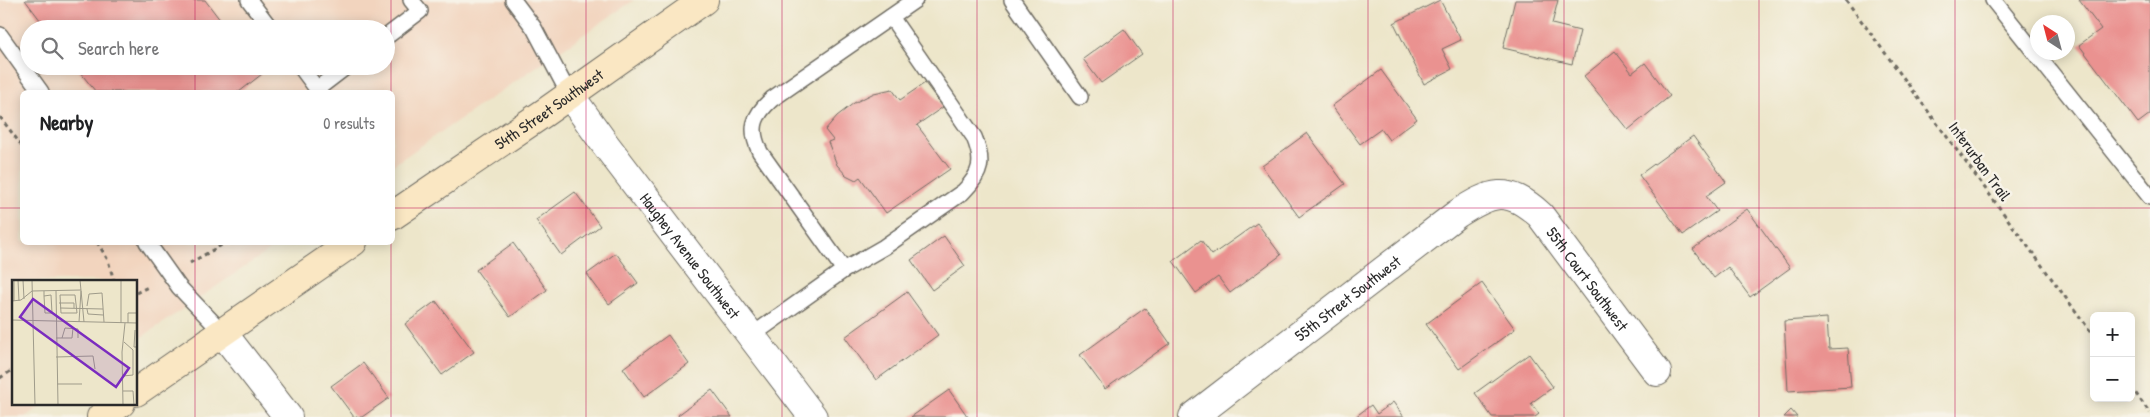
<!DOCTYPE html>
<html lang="en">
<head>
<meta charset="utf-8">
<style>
  :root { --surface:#fff; --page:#f2f2f2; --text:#202124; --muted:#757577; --line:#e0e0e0 }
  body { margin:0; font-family:"Patrick Hand",sans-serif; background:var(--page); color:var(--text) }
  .controls { position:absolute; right:15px; bottom:15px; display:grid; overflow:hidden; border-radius:8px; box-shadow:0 2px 12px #0003 }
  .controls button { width:45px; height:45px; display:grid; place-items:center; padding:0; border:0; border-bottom:1px solid var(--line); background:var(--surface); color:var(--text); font:25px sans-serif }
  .compass { position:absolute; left:2030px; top:15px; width:45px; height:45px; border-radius:50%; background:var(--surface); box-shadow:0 2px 12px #0003; rotate:324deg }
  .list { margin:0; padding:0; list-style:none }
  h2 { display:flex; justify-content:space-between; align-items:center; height:65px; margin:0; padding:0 20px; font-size:21px }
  h2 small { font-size:16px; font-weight:400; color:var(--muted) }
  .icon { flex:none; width:28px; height:28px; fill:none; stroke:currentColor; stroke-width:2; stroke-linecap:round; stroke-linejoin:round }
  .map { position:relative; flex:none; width:2150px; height:417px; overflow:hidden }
  .search { position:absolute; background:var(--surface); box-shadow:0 2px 12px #0003; left:20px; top:20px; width:375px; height:55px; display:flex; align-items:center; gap:12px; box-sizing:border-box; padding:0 18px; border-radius:28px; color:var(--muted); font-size:19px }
  .panel { position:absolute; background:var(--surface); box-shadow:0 2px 12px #0003; left:20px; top:90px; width:375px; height:155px; border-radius:8px }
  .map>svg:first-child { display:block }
</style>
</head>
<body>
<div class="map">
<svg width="2150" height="417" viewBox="0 0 2150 417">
  <rect width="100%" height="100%" fill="#f7f3e8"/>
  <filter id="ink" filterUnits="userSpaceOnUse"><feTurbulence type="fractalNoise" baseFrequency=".02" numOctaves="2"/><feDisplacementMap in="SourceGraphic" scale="10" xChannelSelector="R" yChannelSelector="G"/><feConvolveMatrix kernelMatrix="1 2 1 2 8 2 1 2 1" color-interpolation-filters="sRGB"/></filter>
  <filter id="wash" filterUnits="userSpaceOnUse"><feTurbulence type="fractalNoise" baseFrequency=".0096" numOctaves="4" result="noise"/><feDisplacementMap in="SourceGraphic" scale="20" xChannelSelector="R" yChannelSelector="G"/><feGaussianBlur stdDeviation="1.12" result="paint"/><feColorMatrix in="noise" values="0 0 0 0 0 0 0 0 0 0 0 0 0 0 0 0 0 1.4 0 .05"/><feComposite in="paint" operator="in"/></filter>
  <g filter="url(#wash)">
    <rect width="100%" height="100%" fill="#ede6ca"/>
    <path fill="#f2d4be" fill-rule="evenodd" d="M0 0H634L393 165 392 92H22V242L280 243 136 341V281H14V403H45L25 417H0ZM29 29H386V66H29Z"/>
    <g id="blocks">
      <g fill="#ea9290">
        <path d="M25 0H205L227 29H47Z"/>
        <path d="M1440 0 1461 40 1442 49 1452 69 1424 84 1394 23Z"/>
        <path d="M1515 0H1558L1552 24 1580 31 1572 64 1503 48Z"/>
        <path d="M2079 0H2150V114L2138 123 2079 45 2101 29Z"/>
        <path d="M1124 29 1142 54 1101 83 1083 59Z"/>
        <path d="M1615 51 1632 73 1645 63 1670 96 1628 130 1584 76Z"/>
        <path d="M75 66H256L262 74 239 92H96Z"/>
        <path d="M1381 70 1417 119 1389 140 1381 129 1360 144 1332 106Z"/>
        <path d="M925 83 943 107 917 125 950 169 886 213 860 177 856 180 846 175 837 165 828 142 833 140 825 130 837 116 854 103 874 93 892 89 900 100Z"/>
        <path d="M1307 133 1345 184 1299 217 1262 166Z"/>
        <path d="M1693 136 1726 182 1706 196 1717 211 1683 235 1639 175Z"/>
        <path d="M575 192 600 226 561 255 536 220Z"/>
        <path d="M1747 209 1790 268 1750 297 1728 267 1714 278 1693 249Z"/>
        <path d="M1257 223 1281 255 1230 293 1218 277 1196 293 1173 261 1201 240 1212 255Z"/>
        <path d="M944 236 965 266 932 290 911 260Z"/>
        <path d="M513 243 547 290 510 317 476 270Z"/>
        <path d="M616 253 638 283 609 304 587 274Z"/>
        <path d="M1482 283 1515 329 1459 369 1426 324Z"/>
        <path d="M907 292 938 335 876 380 845 337Z"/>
        <path d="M436 301 474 352 442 375 405 324Z"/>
        <path d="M1145 308 1170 343 1105 389 1080 355Z"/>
        <path d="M1827 318 1829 349 1848 348 1851 387 1788 391 1784 321Z"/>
        <path d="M668 335 689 364 644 397 623 368Z"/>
        <path d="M1529 354 1553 387 1531 403 1539 414 1535 417H1492L1475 393Z"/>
        <path d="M363 363 389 398 362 417H354L331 386Z"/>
        <path d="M712 390 732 417H679L678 415Z"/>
        <path d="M949 390 968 417H911Z"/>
        <path d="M1393 402 1404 417H1355L1371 405 1377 414Z"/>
        <path d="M1791 410 1797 417H1784Z"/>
      </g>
    </g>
  </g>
  <g filter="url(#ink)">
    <use href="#blocks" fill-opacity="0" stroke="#6f6c63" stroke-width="1"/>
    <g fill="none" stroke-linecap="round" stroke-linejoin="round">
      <g stroke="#6f6c63" stroke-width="18">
        <g id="service">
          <path d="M249 0 271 29"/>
          <path d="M513 0 534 28 569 94"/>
          <path d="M1012 0 1080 97"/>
          <path d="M1993 0 2150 197"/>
          <path d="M0 35 41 92"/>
          <path d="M386 37 420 11 411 0"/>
          <path d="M300 66 317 89 347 66"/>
          <path d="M147 242 179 287 222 332"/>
          <path d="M844 270 760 152C749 129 753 116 772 99L915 0"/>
          <path d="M751 336 844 270 884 247 963 192C982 173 984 161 974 137L891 17"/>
        </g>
      </g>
      <g stroke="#6f6c63" stroke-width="30">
        <g id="minor">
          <path id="s1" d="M569 94 605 144 813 417"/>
          <path d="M222 332 288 417"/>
          <path id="s2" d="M1193 417 1457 214C1491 192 1507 185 1540 215L1657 372"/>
        </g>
      </g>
      <g stroke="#6f6c63" stroke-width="30">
        <g id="secondary">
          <path id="s3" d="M392 216 544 113 704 0"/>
          <path d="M136 392 353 242"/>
          <path d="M101 417 121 403"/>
        </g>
      </g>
      <g stroke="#6f6c63" stroke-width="3" stroke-dasharray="4 4" stroke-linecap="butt">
        <path d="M1846 0 2094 336"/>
        <path d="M0 117 22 146"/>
        <path d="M97 242 108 260 114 281"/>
        <path d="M190 263 227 242"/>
        <path d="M136 293 150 286"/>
        <path d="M0 378 14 369"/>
        <path d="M2131 387 2150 413"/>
      </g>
      <use href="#service" stroke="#fff" stroke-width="15"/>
      <use href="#minor" stroke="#fff" stroke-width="28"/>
      <use href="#secondary" stroke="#fae7c3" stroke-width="28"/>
    </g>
  </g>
  <path fill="none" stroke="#c2185b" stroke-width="1" stroke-opacity="0.55" d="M195 0V29M391 0V92M586 0V417M782 0V417M977 0V417M1173 0V417M1368 0V417M1564 0V417M1759 0V417M1955 0V417M195 66V92M0 208H22M392 208H2150M195 242V417M391 242V417"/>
  <g text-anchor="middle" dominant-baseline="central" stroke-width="5" stroke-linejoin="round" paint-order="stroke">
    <g font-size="16" fill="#2b2b2b" stroke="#f7f3e8">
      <text stroke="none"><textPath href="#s3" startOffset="190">54th Street Southwest</textPath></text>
      <text transform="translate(1980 161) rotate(54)">Interurban Trail</text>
      <text stroke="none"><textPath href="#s1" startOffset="202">Haughey Avenue Southwest</textPath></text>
      <text stroke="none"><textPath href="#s2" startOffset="506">55th Court Southwest</textPath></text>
      <text stroke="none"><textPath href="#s2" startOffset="195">55th Street Southwest</textPath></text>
    </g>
  </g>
  <g transform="translate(12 280)">
    <rect width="125" height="125" fill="#ede6ca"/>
    <path fill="none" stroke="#9f9b8a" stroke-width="1" d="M2 0V21M6 0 7 21M11 0 12 19M20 0 23 125M68 0 72 42M109 0V43M32 11V16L33 33H40L39 15 32 16M44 11 46 125M48 15H63L65 33H49ZM0 21 9 20 20 11 69 10M47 23H62V28M75 26 77 14 90 13 92 42M48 28 91 29M75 29 76 34 91 35M0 40 125 43M67 42 69 11M116 43V33H125M123 50 122 67H125M44 58H60L61 48M50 58 53 48 66 49V58M44 77 81 76 83 89M111 96 121 95V70L112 62M45 104H70M111 111H121L122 125M111 125 110 72 113 43"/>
    <path fill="#7b2cbf" fill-opacity="0.15" stroke="#7b2cbf" stroke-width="2.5" d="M21 19 117 88 104 107 8 37Z"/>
    <rect width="125" height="125" fill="none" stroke="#2b2b2b" stroke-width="2.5"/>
  </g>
</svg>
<div class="controls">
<button>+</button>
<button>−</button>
</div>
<svg class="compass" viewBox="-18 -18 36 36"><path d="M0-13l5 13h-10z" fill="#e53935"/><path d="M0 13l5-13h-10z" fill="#757577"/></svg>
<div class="search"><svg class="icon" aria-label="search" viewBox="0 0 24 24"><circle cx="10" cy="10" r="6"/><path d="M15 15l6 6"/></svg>Search here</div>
<section class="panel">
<h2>Nearby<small>0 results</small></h2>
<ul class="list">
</ul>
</section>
</div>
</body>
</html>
